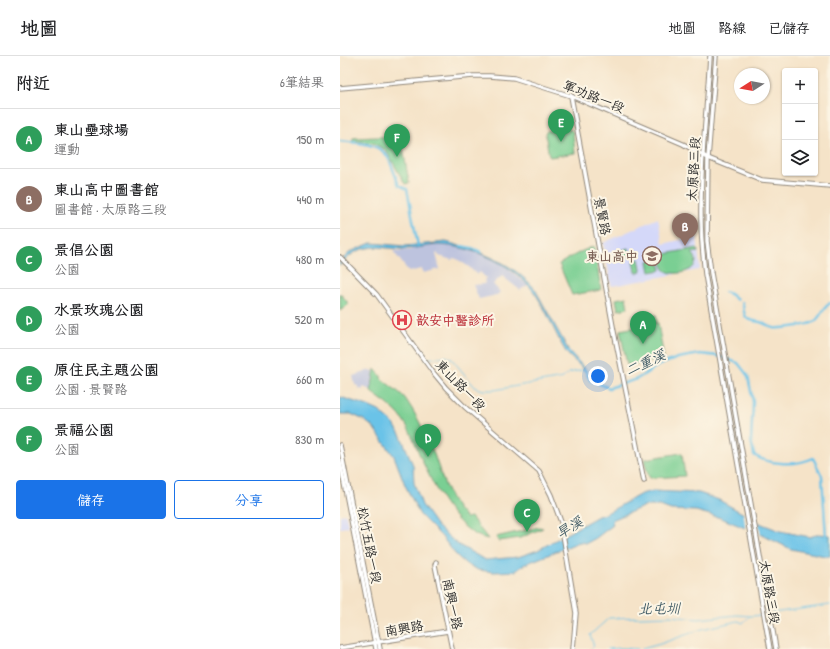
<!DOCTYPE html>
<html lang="zh-TW">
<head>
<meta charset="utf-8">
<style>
  :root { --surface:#fff; --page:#f2f2f2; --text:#202124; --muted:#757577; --line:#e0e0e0; --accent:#1a73e8 }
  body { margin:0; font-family:"Patrick Hand","LXGW WenKai TC",sans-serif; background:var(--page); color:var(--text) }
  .controls { position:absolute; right:12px; top:12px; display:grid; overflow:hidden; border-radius:4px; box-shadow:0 1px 3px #0004 }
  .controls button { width:36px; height:36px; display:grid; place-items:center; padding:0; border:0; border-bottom:1px solid var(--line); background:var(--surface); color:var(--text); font:20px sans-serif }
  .compass { position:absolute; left:394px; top:12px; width:36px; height:36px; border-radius:50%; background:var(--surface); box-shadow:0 1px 3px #0004; rotate:259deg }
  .you { position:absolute; left:258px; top:320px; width:14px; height:14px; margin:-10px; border:3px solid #fff; border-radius:50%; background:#1a73e8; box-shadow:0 0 0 6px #1a73e833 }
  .badge { display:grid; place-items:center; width:26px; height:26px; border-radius:50%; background:var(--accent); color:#fff; font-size:13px; font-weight:700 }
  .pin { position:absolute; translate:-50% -33px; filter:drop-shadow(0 1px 2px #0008) }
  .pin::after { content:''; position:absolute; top:21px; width:14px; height:12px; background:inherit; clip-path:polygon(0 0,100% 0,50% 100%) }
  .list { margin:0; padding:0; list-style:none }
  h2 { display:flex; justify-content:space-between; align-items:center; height:52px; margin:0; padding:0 16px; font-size:17px }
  h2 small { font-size:13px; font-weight:400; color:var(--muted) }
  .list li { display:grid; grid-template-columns:26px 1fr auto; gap:12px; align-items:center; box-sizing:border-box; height:60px; padding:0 16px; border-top:1px solid var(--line) }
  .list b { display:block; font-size:15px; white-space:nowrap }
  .list p { margin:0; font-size:13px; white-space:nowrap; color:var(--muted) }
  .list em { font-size:13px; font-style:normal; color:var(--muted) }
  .actions { display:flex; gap:8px; padding:12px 16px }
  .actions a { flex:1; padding:9px 0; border:1px solid var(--accent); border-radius:4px; text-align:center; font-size:14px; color:var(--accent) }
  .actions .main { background:var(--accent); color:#fff }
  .icon { flex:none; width:22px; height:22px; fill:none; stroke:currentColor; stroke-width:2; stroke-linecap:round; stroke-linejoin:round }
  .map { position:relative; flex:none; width:490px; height:593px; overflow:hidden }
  header { display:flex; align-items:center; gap:24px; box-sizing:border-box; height:56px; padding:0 20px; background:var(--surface); border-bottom:1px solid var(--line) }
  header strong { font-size:19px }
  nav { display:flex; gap:22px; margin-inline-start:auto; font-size:14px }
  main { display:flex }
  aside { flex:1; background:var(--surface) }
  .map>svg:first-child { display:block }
</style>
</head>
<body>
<header>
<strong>地圖</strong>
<nav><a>地圖</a><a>路線</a><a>已儲存</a></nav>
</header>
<main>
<aside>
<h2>附近<small>6筆結果</small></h2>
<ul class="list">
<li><span class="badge" style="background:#2e9e5b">A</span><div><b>東山壘球場</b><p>運動</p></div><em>150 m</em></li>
<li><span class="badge" style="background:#8d6e63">B</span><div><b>東山高中圖書館</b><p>圖書館 · 太原路三段</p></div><em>440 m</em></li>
<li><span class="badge" style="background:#2e9e5b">C</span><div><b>景倡公園</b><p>公園</p></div><em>480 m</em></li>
<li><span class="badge" style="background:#2e9e5b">D</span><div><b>水景玫瑰公園</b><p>公園</p></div><em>520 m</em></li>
<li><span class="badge" style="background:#2e9e5b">E</span><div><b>原住民主題公園</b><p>公園 · 景賢路</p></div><em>660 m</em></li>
<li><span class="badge" style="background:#2e9e5b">F</span><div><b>景福公園</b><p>公園</p></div><em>830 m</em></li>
</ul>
<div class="actions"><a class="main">儲存</a><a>分享</a></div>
</aside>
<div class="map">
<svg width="490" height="593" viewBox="0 0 490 593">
  <rect width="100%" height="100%" fill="#fcf5e5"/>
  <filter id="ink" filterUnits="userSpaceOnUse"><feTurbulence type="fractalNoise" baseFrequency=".025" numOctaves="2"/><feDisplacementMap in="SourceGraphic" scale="8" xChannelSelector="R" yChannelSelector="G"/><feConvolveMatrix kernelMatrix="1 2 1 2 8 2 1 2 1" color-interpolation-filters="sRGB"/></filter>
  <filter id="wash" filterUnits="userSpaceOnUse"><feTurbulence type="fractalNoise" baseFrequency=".012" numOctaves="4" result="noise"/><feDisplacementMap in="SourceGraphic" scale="16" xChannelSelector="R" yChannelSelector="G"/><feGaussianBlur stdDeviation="0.9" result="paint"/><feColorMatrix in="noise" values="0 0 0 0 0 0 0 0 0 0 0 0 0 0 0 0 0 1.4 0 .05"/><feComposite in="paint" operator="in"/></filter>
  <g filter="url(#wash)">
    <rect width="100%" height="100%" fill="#f5e3c8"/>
    <g fill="#d4d8f9">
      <path d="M318 162 323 188 357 180 360 213 359 214 272 230 271 228 263 187Z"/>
      <path d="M5 458 6 459 8 471 0 472V459Z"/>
    </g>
    <g fill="#bdc3de">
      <path d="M94 187 119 190 149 200 166 211 188 229 180 234 162 220 153 228 160 236 157 239 139 243 133 229 144 228 145 226 144 224 146 222 140 216 137 219 129 211 117 203 113 202 112 204 99 200 97 197 96 198 100 213 83 217 81 213 69 216 53 195 71 194 73 190Z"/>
      <path d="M30 314 34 315 31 334 23 331V334L18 332V330L15 329 13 320Z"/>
    </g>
    <g fill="#7acf93" stroke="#527d5f">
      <path d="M230 73 233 76 235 97 210 101 209 100 205 77 207 75Z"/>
      <path d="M61 80 69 127 65 128 46 94 33 87 12 84 13 82Z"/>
      <path d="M254 190 261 234 232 239 219 208 240 196Z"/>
      <path d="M288 192 289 200 282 201 280 198V195Z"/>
      <path d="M357 192 358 196 352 197C371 217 314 228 323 202L319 203 321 214 310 216 308 205 314 203V200Z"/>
      <path d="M299 203 301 213 300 216 298 217 295 215 293 205Z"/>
      <path d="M0 237 9 248 0 255Z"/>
      <path d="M286 241 288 252 278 254 276 243Z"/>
      <path d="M316 259 317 266 307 268 306 261Z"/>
      <path d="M318 267 324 303 287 309 280 274Z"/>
      <path d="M35 313 41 320V322C48 329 59 335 65 342 75 356 83 373 90 388 101 414 105 442 126 462L131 461 148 483C114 477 90 423 78 395 74 384 70 374 63 364 55 352 43 345 31 336Z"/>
      <path d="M341 397 342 398 345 420 310 422 308 419 304 404 305 403Z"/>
      <path d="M199 471 203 472 180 482 158 485 156 481Z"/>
    </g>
    <g fill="#6ac3e8" stroke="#4a778a">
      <path d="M106 186C140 195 172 206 195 233L229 295 247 315 245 316C240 308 231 303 226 296 215 278 208 257 196 239 178 210 131 189 97 189 85 190 74 193 63 193 36 192 20 185 0 210V206L10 196 31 187 65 190Z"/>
      <path d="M0 341 28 350 39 355 54 368 61 380 73 409 74 427 82 449 97 470 117 488 145 504 178 501 198 494 258 460 265 458 301 438 313 435 359 437 379 444 422 468 440 475 470 481 478 478 490 479V500H485L451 493 424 480 381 462 356 455 331 454 320 450H305L272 464 273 469 256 482 247 487 239 486 220 494 185 508 176 515 154 516 138 514 126 508 116 499 102 481 80 459 65 429 54 400 33 371 24 364 11 358H0Z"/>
    </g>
    <path fill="#f5e3c8" d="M403 454 418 463 421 481 406 475Z"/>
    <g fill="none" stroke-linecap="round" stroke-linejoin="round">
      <g stroke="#6ac3e8" stroke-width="1">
        <path d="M86 303 105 300 111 302 135 331 143 334H154L223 322 228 317 244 314"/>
        <path d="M432 557 490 549"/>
        <path d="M251 593 254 590 250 579 269 562 330 560 358 563 397 559 412 560 423 559"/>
        <path d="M268 593 283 592 298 593"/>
        <path d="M302 593 320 588 362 573 398 565 403 567 409 561"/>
      </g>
      <g stroke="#6ac3e8" stroke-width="2.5">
        <path d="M0 85C14 87 38 86 47 100 52 108 55 120 59 129L67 133 78 190"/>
        <path d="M121 190 132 192 141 196"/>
        <path d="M384 236 390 238 397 244"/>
        <path d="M402 246C404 250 403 257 406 261 409 265 415 265 420 266 425 267 429 271 434 272 441 273 469 269 474 266 481 261 482 253 490 247"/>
        <path d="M245 314 250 324 269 332 297 323 319 309 338 302 360 298 378 300 398 307 408 320 413 346 411 384 414 399C429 409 457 410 473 402L482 420 486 481"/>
      </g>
    </g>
  </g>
  <g filter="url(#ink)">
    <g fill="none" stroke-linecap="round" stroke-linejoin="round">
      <g stroke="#90877a" stroke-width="5.5">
        <g id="tertiary">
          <path d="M231 40 274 276 304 425"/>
          <path d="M0 389 40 593"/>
          <path d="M0 406 36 593"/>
          <path d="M96 506 95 509 112 593"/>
          <path d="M0 592 108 575"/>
        </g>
      </g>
      <g stroke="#90877a" stroke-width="5.5">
        <g id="secondary">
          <path d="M370 0C367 54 360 108 361 163 361 181 363 199 365 218L430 593"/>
          <path d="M376 0 368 102 367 185 371 217 436 593"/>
          <path d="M0 32 133 20H150L174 22 231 40 343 88 368 102 422 124 490 130"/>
          <path d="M0 201 37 239 92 315 106 332 126 352 199 415 211 439 221 466 236 557 233 593"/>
        </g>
      </g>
      <use href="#tertiary" stroke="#fff" stroke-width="3.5"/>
      <use href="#secondary" stroke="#fff" stroke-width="3.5"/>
    </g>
  </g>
  <defs>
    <g id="school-ring" transform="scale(1)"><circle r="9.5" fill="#fcf5e5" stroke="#8d6e63" stroke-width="1.5"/><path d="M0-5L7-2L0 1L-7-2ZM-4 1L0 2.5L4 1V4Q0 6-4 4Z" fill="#8d6e63"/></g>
    <g id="hospital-ring" transform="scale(1)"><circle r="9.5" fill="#fcf5e5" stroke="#e0444e" stroke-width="1.5"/><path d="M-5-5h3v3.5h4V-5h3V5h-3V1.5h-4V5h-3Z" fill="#e0444e"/></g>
  </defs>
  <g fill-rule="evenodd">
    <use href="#school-ring" x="312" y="200"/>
    <use href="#hospital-ring" x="62" y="264"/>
  </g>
  <g text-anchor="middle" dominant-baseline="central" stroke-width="4" stroke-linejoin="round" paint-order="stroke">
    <g font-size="13" fill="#2b2b2b" stroke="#fcf5e5">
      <text transform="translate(254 40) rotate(22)">軍功路一段</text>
      <text transform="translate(353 113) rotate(-87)">太原路三段</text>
      <text transform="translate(263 160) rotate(79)">景賢路</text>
      <text transform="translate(121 329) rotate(46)">東山路一段</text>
      <text transform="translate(30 489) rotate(79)">松竹五路一段</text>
      <text transform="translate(430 536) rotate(80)">太原路三段</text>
      <text transform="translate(113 548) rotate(78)">南興一路</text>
      <text transform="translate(64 572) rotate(-10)">南興路</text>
    </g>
    <g font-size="13" font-weight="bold" fill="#785e54" stroke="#fcf5e5" text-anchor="end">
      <text x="298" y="200">東山高中</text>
    </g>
    <g font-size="13" font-weight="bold" fill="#be3a42" stroke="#fcf5e5" text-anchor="start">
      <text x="76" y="264">歆安中醫診所</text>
    </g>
    <g font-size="14" font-style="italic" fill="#3e5964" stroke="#fcf5e5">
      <text transform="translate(305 306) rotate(-25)">二重溪</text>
      <text transform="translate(229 471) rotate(-32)">旱溪</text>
      <text transform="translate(319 552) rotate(-1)">北屯圳</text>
    </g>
  </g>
</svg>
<div class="controls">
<button>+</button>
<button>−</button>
<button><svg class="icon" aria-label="layers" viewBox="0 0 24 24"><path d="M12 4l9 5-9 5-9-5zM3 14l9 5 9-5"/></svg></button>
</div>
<svg class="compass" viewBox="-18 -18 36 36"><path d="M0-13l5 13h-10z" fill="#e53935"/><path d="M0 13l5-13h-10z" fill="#757577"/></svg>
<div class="you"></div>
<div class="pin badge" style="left:303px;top:288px;background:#2e9e5b">A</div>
<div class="pin badge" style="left:345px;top:190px;background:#8d6e63">B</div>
<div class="pin badge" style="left:187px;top:476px;background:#2e9e5b">C</div>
<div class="pin badge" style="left:88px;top:401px;background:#2e9e5b">D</div>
<div class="pin badge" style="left:221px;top:86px;background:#2e9e5b">E</div>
<div class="pin badge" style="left:57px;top:101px;background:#2e9e5b">F</div>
</div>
</main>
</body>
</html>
